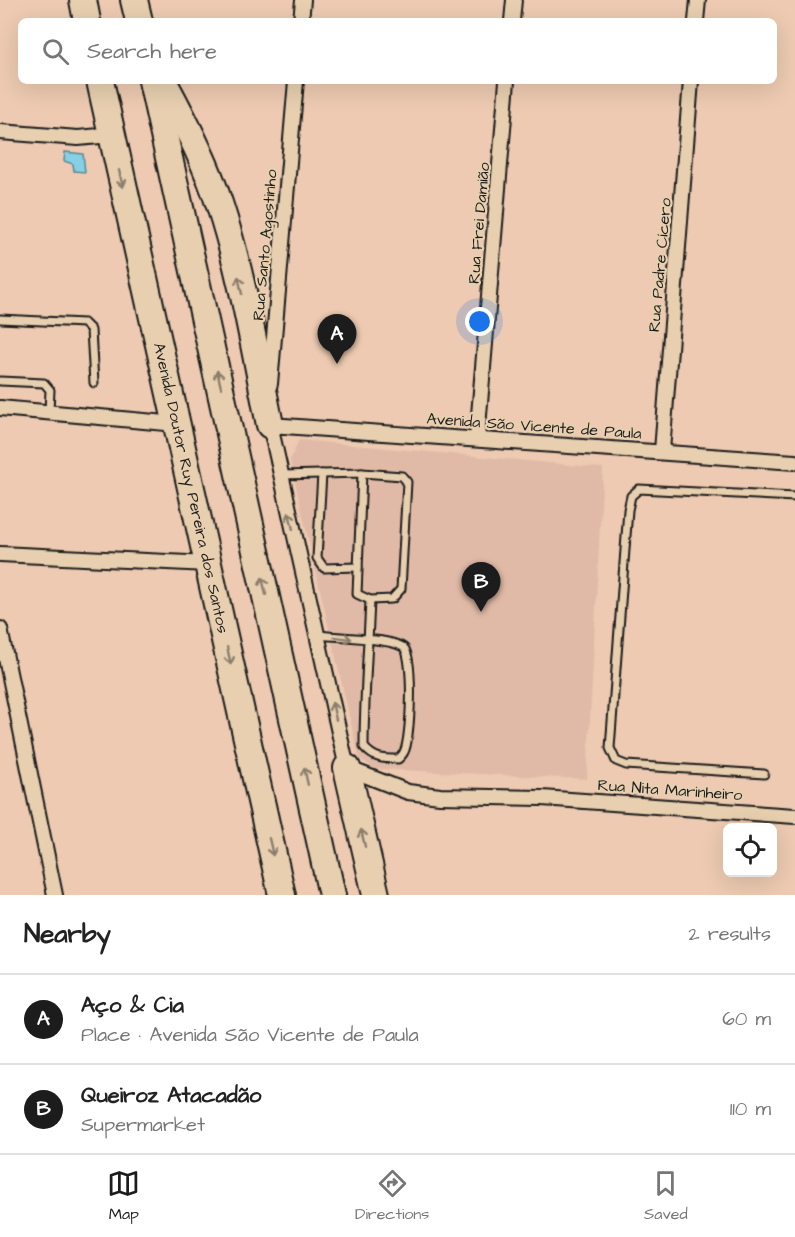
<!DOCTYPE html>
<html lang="en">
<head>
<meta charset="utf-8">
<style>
  :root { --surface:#fff; --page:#f2f2f2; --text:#222; --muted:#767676; --line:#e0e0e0; --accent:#1c1c1c }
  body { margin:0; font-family:"Architects Daughter",sans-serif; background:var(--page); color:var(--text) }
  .controls { position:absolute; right:18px; bottom:18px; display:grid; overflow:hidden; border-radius:9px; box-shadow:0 6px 24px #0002 }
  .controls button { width:54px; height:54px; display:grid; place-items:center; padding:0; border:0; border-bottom:2px solid var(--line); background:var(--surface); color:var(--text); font:30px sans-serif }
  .you { position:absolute; left:480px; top:322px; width:21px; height:21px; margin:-15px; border:4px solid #fff; border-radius:50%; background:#1a73e8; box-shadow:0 0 0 9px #1a73e833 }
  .badge { display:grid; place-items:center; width:39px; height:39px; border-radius:50%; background:var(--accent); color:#fff; font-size:20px; font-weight:700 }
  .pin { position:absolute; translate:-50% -50px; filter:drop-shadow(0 2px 3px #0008) }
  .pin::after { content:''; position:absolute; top:32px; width:21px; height:18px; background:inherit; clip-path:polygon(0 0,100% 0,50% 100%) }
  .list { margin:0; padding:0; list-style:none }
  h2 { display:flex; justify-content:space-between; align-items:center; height:78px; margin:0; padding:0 24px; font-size:26px }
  h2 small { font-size:20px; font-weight:400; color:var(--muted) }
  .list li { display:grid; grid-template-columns:39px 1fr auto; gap:18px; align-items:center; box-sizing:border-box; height:90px; padding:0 24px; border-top:2px solid var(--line) }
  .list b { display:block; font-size:22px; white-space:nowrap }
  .list p { margin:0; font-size:20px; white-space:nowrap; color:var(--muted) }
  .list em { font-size:20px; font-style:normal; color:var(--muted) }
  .icon { flex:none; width:33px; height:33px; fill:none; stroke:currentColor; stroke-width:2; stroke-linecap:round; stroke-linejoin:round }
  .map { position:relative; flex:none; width:795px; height:895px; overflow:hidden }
  .search { position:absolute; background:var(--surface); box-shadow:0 6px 24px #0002; left:18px; right:18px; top:18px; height:66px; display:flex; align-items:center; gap:15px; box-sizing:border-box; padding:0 21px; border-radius:9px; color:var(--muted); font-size:22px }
  .sheet { height:258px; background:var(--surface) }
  nav { display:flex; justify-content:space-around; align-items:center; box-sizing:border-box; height:84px; border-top:2px solid var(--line); background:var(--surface); font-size:16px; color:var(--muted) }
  nav a { display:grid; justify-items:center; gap:3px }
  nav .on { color:var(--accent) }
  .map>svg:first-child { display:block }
</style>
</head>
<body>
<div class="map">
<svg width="795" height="895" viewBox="0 0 795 895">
  <rect width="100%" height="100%" fill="#edcab1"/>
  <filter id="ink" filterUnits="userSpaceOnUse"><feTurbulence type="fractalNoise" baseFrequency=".0167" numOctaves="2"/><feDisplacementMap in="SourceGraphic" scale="12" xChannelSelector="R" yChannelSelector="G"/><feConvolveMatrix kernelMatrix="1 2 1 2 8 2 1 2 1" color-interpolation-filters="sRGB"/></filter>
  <g filter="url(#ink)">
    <path fill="#e1baa7" d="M299 440 603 468 587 779 375 769 359 758 290 460Z"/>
    <path fill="#86d0e6" stroke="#5c8895" stroke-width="1.5" d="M65 152 83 154 85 172 74 171 73 164 64 161Z"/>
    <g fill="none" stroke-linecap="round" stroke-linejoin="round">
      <g stroke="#1c1c1c" stroke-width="11">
        <g id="lane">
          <path d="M0 319 84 323 91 330 94 383"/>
          <path d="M0 381 44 383 50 390 49 411"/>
          <path d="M322 474 317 558 324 568 358 567"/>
          <path d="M281 475 362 473 402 476 407 482 401 589 392 599 370 600"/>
          <path d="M317 635C334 637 393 638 404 648 414 658 411 740 404 752 403 755 400 757 398 759 383 759 374 759 364 747 364 698 368 649 370 600L357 594 362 473"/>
          <path d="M764 774 626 765 616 761 610 748 628 510 631 496 639 489 795 497"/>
        </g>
      </g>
      <g stroke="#1c1c1c" stroke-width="18">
        <g id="street">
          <path d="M301 21 303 0"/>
          <path d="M512 21 514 0"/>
          <path d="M696 21 698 0"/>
          <path d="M0 132 78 138 111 135"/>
          <path d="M270 384 296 81"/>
          <path d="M0 408 177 424"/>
          <path d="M477 439 507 81"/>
          <path d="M662 451 691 81"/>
          <path d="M795 462 270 425 347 768 408 792 440 796 542 798 795 816"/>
          <path d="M0 554 209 564"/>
          <path d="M0 629 55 895"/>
        </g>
      </g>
      <g stroke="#1c1c1c" stroke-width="30">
        <g id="highway">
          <path d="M83 0 87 21"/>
          <path d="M134 0 139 21"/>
          <path id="s1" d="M100 81 282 895"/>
          <path d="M152 81 332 895"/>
          <path d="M163 81C185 121 206 162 220 206 243 277 255 352 270 425"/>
          <path d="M347 768 376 895"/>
        </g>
      </g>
      <use href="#lane" stroke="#e7cfaf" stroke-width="7"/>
      <use href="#street" stroke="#e7cfaf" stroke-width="14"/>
      <use href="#highway" stroke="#e7cfaf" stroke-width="26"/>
    </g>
    <defs><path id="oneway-shaft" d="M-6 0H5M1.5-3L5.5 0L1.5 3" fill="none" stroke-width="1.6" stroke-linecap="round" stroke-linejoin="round" transform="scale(1.5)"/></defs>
    <g stroke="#8c7e6d">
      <use href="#oneway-shaft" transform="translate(121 179) rotate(77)"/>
      <use href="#oneway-shaft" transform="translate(240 285) rotate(-102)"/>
      <use href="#oneway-shaft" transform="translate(219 379) rotate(-103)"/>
      <use href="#oneway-shaft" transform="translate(291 521) rotate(-103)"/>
      <use href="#oneway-shaft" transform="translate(264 586) rotate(-103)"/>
      <use href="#oneway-shaft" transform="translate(343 638) rotate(7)"/>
      <use href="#oneway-shaft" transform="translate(229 656) rotate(78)"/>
      <use href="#oneway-shaft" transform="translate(334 711) rotate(-103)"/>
      <use href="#oneway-shaft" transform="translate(306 776) rotate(-102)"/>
      <use href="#oneway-shaft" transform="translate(363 838) rotate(-103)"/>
      <use href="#oneway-shaft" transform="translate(271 847) rotate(77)"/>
    </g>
  </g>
  <g text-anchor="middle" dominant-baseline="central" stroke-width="4.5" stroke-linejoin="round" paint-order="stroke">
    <g font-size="16" fill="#1c1c1c" stroke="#e7cfaf">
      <text transform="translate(479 223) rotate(-85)">Rua Frei Damião</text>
      <text transform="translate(265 245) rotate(-85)">Rua Santo Agostinho</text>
      <text transform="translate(660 265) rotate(-85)">Rua Padre Cícero</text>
      <text transform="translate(534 426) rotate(4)">Avenida São Vicente de Paula</text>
      <text stroke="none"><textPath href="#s1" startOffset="417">Avenida Doutor Ruy Pereira dos Santos</textPath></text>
      <text transform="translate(670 790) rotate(4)">Rua Nita Marinheiro</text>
    </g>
  </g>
</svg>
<div class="controls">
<button><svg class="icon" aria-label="locate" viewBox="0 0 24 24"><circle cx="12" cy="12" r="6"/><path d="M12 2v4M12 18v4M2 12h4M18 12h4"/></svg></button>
</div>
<div class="you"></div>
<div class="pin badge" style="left:337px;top:364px">A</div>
<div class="pin badge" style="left:481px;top:612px">B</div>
<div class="search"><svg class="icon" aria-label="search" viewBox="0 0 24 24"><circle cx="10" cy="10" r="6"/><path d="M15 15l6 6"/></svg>Search here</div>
</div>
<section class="sheet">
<h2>Nearby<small>2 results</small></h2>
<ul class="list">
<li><span class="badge">A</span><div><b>Aço &amp; Cia</b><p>Place · Avenida São Vicente de Paula</p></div><em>60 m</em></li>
<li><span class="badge">B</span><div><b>Queiroz Atacadão</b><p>Supermarket</p></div><em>110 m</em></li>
</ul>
</section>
<nav>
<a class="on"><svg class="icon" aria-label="map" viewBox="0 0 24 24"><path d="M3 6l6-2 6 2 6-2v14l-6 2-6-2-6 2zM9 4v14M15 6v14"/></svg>Map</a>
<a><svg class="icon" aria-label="directions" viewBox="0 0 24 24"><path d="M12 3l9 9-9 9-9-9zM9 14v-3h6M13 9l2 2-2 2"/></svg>Directions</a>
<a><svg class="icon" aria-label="saved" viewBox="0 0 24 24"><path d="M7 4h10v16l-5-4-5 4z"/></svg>Saved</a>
</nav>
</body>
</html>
